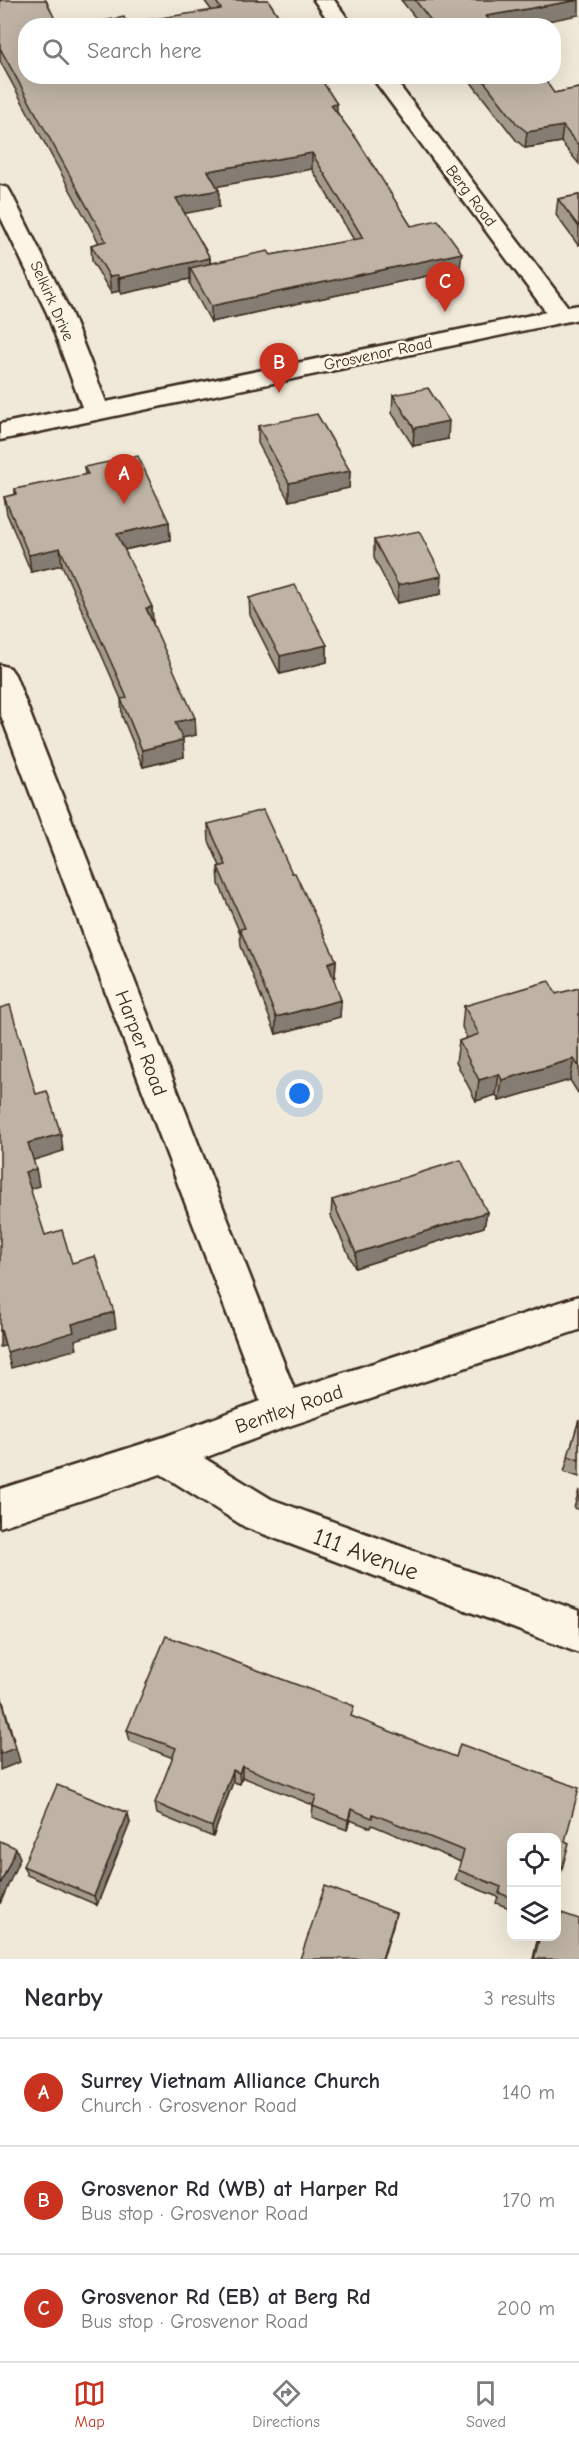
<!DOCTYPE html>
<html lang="en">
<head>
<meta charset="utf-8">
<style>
  :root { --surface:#fff; --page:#f2f2f3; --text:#2b2b33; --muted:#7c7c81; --line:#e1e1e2; --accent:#c8321e }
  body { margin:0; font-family:"Comic Neue",sans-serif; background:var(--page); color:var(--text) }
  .controls { position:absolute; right:18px; bottom:18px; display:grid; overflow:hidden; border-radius:12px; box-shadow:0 6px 24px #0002 }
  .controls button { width:54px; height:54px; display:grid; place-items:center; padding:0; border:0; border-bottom:2px solid var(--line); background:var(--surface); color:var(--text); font:30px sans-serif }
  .you { position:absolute; left:300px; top:1094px; width:21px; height:21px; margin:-15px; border:4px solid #fff; border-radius:50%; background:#1a73e8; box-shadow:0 0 0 9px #1a73e833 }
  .badge { display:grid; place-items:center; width:39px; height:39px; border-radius:50%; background:var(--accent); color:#fff; font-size:20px; font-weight:700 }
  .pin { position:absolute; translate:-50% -50px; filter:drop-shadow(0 2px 3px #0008) }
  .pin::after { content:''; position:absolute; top:32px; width:21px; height:18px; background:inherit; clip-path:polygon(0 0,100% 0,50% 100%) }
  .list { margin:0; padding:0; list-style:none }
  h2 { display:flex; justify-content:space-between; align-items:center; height:78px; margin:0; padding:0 24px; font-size:26px }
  h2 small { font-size:20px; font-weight:400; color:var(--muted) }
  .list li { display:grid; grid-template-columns:39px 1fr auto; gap:18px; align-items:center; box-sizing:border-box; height:108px; padding:0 24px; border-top:2px solid var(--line) }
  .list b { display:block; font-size:22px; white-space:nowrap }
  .list p { margin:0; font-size:20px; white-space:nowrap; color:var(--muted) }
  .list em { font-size:20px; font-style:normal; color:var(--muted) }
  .icon { flex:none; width:33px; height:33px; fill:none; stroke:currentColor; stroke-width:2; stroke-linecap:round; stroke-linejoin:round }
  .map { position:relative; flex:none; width:579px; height:1959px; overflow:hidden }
  .search { position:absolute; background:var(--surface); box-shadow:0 6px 24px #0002; left:18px; right:18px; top:18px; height:66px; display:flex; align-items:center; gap:15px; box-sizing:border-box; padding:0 21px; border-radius:24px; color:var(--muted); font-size:22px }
  .sheet { height:402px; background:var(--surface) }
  nav { display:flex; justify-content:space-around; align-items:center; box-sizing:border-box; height:84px; border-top:2px solid var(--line); background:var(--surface); font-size:16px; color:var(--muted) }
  nav a { display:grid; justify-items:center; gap:3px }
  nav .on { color:var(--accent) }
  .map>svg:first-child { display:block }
</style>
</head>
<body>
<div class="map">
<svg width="579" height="1959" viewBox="0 0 579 1959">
  <rect width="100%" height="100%" fill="#f0e9d9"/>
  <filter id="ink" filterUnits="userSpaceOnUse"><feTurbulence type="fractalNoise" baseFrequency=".0167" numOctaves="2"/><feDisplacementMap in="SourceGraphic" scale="12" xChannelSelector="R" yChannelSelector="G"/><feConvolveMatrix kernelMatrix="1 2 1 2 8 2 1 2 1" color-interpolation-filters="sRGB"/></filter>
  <g filter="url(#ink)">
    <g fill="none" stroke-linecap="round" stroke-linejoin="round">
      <g stroke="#3b2a1e" stroke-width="5">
        <g id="minor">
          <path d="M314 0H334L353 26H332Z"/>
          <path d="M371 76H392L568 307 579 305V319L0 440V424L82 407 47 313 0 216V186L8 188 11 193 71 313 106 402 546 312Z"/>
          <path d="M0 665 10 668 15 675 294 1389 579 1296V1330L283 1428 204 1458 271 1499 579 1611V1653L245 1527 161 1474 0 1527V1489L164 1437 260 1401 0 713Z"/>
        </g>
      </g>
      <use href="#minor" fill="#fcf5e5" fill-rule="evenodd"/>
    </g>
    <g fill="#a39a8d" stroke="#3b2a1e" stroke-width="1.5" fill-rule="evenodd">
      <path d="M0 0 26 26 337 112 411 226 460 269 211 322 190 284V279L121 294 119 291 111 293 92 261 91 245 99 243 0 61ZM312 169 354 240 271 255 210 263V258L184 213 219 207 217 186Z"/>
      <path d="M204 0H268L285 26 127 23 212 11Z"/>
      <path d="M401 0H579L522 26H422Z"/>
      <path d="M466 76H537L554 93 579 88V164L561 142 525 148 516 140Z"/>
      <path d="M579 195V245H578L556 215 558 199Z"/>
      <path d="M393 395 448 439 413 446 392 413Z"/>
      <path d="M258 426 350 471 349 488 289 501 258 443Z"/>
      <path d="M84 467 169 522 170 540 124 550 152 607 153 624 196 735 182 738 184 757 143 767 122 716 121 699 62 565 31 572 7 514 4 497 15 495V489L85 475Z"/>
      <path d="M374 540 441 594 397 603 374 558Z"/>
      <path d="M249 598 327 645V662L280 674 250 615Z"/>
      <path d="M208 824 292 873 336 960 335 977 333 978 341 1000 340 1017 276 1034 241 946 240 933 219 884 218 867 220 866 209 841Z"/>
      <path d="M579 988V1093H578L570 1080 499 1101 496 1095 476 1101 456 1062 459 1041 467 1038 462 1027 464 1006 556 994Z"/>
      <path d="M332 1200 487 1212 484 1227 355 1268 331 1216Z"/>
      <path d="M579 1420V1477L564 1472Z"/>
      <path d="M579 1490V1510L574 1508Z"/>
      <path d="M353 1717 512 1838V1909L496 1903 498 1897 455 1880 461 1862 372 1825 371 1828 350 1820 347 1830 312 1817 313 1805 242 1777 240 1784 233 1782 213 1837 157 1814 155 1803 173 1758 130 1741 127 1730Z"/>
      <path d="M130 1823 97 1905 27 1875 23 1866Z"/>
      <path d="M538 1936H556L579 1959H533Z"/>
    </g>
    <g fill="#857d73" stroke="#3b2a1e" stroke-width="1.5">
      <path d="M579 0V15L522 26H486V16Z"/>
      <path d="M337 104V120L331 105Z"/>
      <path d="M563 126 561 142 525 148 527 132Z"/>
      <path d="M312 153V169L209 188 208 171Z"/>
      <path d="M219 190V207L177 215 176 198Z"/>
      <path d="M462 253 460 269 211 322V306Z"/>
      <path d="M210 258V274L190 268V279L121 294 119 278Z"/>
      <path d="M118 275 119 291 111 293 109 276Z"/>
      <path d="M449 421 448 439 413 446 414 428Z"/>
      <path d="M350 471 349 488 289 501V483Z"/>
      <path d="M169 522 170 540 118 551 117 534Z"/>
      <path d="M60 548 62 565 31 572 29 555Z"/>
      <path d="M442 576 441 594 397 603 398 585Z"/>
      <path d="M152 607 153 624 146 608Z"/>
      <path d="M327 645V662L280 674V656Z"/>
      <path d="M195 718 196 735 177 739 175 722Z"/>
      <path d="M183 740 184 757 143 767 142 750Z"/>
      <path d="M336 960 335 977 327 979 328 963Z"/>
      <path d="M341 1000 340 1017 276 1034V1017Z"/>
      <path d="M574 1059 570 1080 499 1101 502 1080Z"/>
      <path d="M499 1074 496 1095 476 1101 479 1080Z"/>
      <path d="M61 1134 63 1151 31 1161 28 1143Z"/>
      <path d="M36 1169 39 1186 29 1189 25 1172Z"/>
      <path d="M487 1212 484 1227 355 1268 356 1253Z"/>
      <path d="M114 1312 116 1328 75 1340 77 1349 11 1368 7 1352 72 1324Z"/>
      <path d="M0 1330H1L5 1346 0 1347Z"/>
      <path d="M0 1691 20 1762 0 1770Z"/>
      <path d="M242 1766V1777L240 1784 239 1773Z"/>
      <path d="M233 1770V1782L213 1837 212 1827Z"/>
      <path d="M351 1809 350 1820 347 1830 348 1820Z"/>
      <path d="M128 1813 130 1823 97 1905 94 1896Z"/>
      <path d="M16 1848 20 1858 0 1904V1885Z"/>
      <path d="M396 1913 394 1922 383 1959H382Z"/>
    </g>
    <g fill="#beb3a4" stroke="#3b2a1e" stroke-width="1.5">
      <path d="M0 0H46L58 26H26V76H319L337 104 331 105 358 141 411 226 438 220 462 253 211 306 190 268 268 251 271 255 363 238 312 153 208 171 219 190 176 198 210 258 119 278 118 275 109 276 91 245 106 241 0 48Z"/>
      <path d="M215 0H268L285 26H74L124 17 127 23 221 9Z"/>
      <path d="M415 0H579L486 16 494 26H435Z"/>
      <path d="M480 76 543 77 554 93 579 88V146L563 126 527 132 517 124Z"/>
      <path d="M579 195V227L558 199Z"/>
      <path d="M428 388 449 421 414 428 393 395Z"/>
      <path d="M317 414 350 471 289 483 258 426Z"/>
      <path d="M138 456 169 522 117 534 152 607 146 608 195 718 175 722 183 740 142 750 121 699 127 698 60 548 29 555 4 497 17 494 15 489 88 474 84 467Z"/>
      <path d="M419 531 442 576 398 585 374 540Z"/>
      <path d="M295 585 327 645 280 656 249 598Z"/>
      <path d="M263 810 292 873H295L336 960 328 963 341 1000 276 1017 240 929 245 928 218 867 226 865 208 824Z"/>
      <path d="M549 981 556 994 579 988V1067L574 1059 502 1080 499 1074 479 1080 459 1041 479 1034 464 1006Z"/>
      <path d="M10 1005 36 1094 47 1091 61 1134 28 1143 36 1169 25 1172 45 1235 62 1230 72 1263 95 1256 114 1312 72 1324 74 1332 7 1352 1 1330H0V1008Z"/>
      <path d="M461 1160 487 1212 356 1253 332 1200Z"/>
      <path d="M579 1420V1460L568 1456Z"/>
      <path d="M166 1636 354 1706 351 1716 456 1757 460 1744 579 1788 565 1841 569 1843 556 1891V1838H512V1898L499 1893 501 1887 458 1870 464 1851 373 1814 372 1818 351 1809 348 1820 313 1806 316 1796 242 1766 239 1773 233 1770 212 1827 155 1803 176 1748 127 1730Z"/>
      <path d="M0 1693 15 1748 0 1754Z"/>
      <path d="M57 1785 128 1813 94 1896 23 1866Z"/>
      <path d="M0 1841 16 1848 0 1885Z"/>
      <path d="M325 1886 396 1913 382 1959H300Z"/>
      <path d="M556 1911 579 1919V1959H534L540 1936H556Z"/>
    </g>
  </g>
  <g text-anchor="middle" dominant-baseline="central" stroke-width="5" stroke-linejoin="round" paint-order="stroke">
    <g font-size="16" fill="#3b2a1e" stroke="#fcf5e5">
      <text transform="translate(471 196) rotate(53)">Berg Road</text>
      <text transform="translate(52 301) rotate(66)">Selkirk Drive</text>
      <text transform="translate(378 354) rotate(-12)">Grosvenor Road</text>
    </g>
    <g font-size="20" fill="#3b2a1e" stroke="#fcf5e5">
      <text transform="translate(141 1043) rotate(69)">Harper Road</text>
      <text transform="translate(289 1409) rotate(-19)">Bentley Road</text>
    </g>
    <g font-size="24" fill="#3b2a1e" stroke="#fcf5e5">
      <text transform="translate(366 1554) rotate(20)">111 Avenue</text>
    </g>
  </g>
</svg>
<div class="controls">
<button><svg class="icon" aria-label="locate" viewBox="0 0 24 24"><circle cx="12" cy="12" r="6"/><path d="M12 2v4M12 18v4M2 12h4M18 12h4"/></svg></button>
<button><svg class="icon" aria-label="layers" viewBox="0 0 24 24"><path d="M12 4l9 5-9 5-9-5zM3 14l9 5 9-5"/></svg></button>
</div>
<div class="you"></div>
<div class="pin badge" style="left:124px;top:504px">A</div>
<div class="pin badge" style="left:279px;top:393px">B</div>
<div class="pin badge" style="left:445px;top:312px">C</div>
<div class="search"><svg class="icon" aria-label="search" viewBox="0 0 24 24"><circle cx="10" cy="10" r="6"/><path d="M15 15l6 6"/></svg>Search here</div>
</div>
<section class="sheet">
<h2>Nearby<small>3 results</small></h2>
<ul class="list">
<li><span class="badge">A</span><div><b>Surrey Vietnam Alliance Church</b><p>Church · Grosvenor Road</p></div><em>140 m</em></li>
<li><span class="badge">B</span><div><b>Grosvenor Rd (WB) at Harper Rd</b><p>Bus stop · Grosvenor Road</p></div><em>170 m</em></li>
<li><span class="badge">C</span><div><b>Grosvenor Rd (EB) at Berg Rd</b><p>Bus stop · Grosvenor Road</p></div><em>200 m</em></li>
</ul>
</section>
<nav>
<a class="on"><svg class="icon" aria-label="map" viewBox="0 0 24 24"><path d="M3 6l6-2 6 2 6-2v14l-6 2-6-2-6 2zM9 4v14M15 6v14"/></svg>Map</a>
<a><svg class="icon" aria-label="directions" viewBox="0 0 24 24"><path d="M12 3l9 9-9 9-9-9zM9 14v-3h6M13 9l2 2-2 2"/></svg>Directions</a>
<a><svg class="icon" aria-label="saved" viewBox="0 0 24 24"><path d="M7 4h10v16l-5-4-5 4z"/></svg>Saved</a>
</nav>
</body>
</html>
